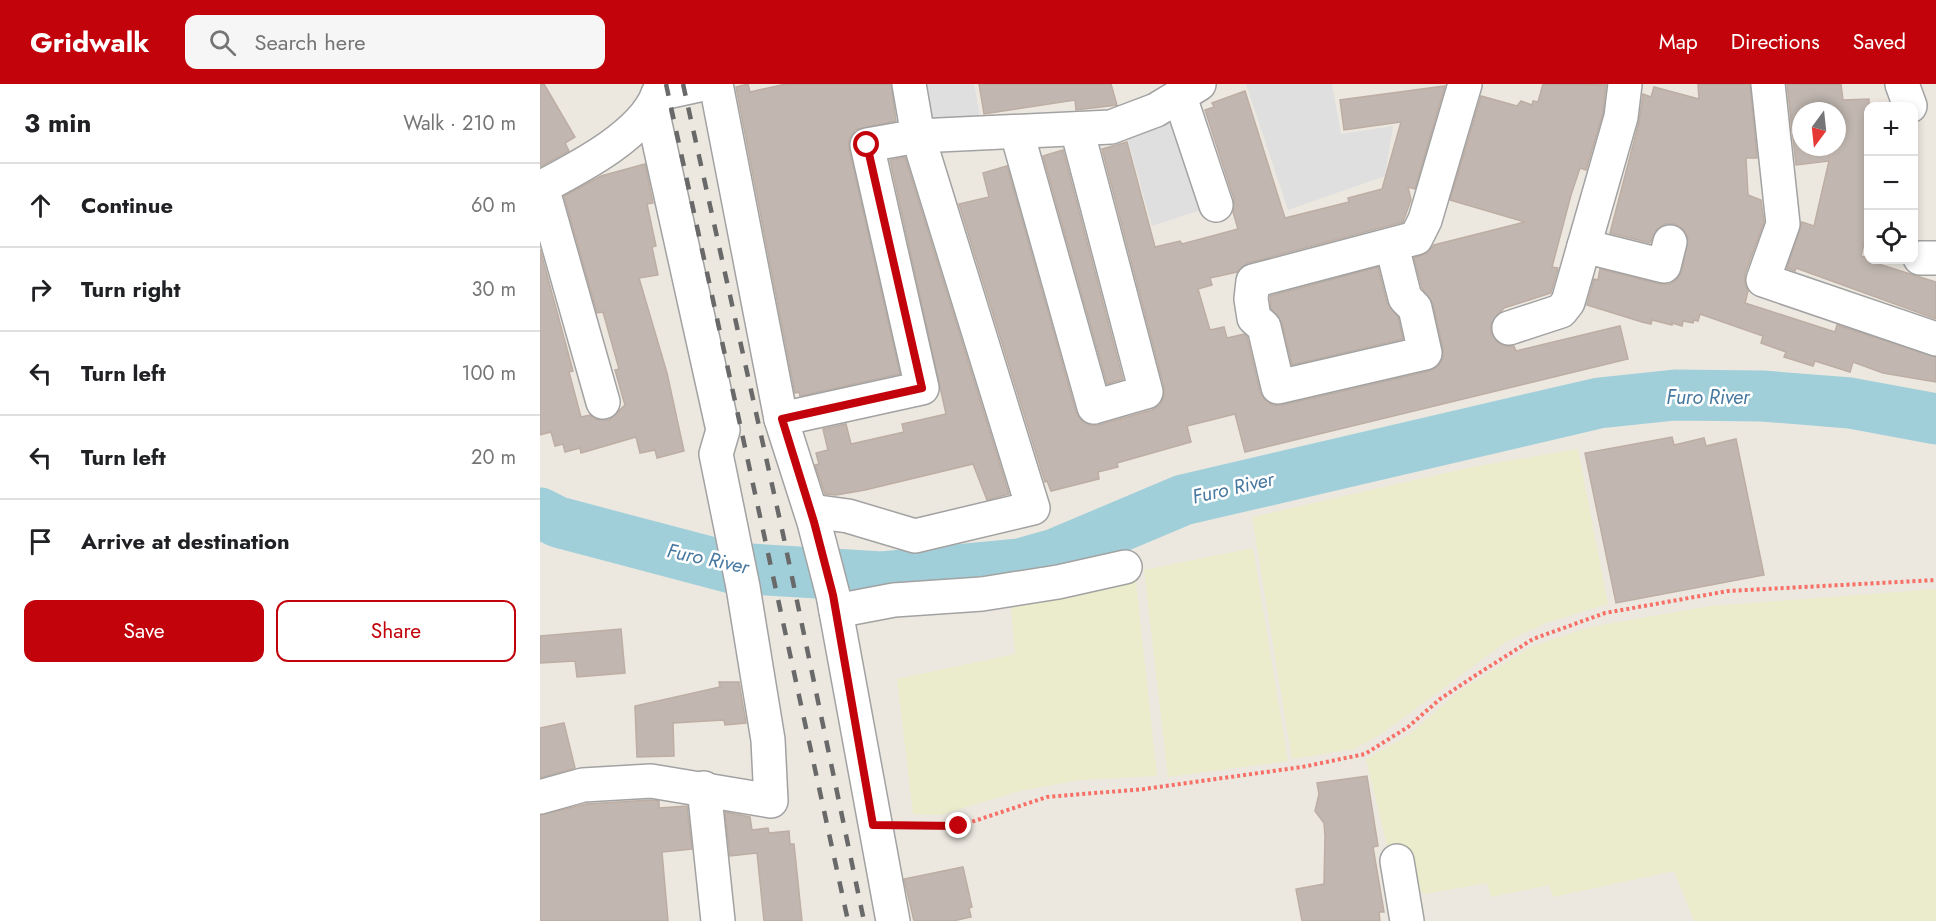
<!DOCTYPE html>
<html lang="en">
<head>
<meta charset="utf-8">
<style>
  :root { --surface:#fff; --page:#f6f6f6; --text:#202124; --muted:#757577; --line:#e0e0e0; --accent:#c2030b }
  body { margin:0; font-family:Jost,sans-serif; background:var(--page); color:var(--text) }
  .controls { position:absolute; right:18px; top:18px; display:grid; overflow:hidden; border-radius:12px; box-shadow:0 3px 9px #0003 }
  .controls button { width:54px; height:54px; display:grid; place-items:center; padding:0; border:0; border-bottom:2px solid var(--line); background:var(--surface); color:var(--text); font:30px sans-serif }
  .compass { position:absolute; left:1252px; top:18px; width:54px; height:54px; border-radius:50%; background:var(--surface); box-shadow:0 3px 9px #0003; rotate:195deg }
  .stop { position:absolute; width:18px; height:18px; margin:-14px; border:4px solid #c2030b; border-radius:50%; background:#fff }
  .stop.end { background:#c2030b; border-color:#fff; box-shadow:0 2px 6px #0008 }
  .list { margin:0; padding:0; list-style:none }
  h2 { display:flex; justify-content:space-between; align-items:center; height:78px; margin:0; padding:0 24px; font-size:26px }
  h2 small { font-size:20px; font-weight:400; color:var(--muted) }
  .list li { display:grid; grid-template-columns:39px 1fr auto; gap:18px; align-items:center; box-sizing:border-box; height:84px; padding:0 24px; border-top:2px solid var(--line) }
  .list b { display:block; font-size:22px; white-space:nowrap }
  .list em { font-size:20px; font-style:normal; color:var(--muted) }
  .actions { display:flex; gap:12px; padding:18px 24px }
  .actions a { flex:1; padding:14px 0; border:2px solid var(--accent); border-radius:12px; text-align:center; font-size:21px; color:var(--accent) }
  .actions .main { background:var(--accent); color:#fff }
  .icon { flex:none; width:33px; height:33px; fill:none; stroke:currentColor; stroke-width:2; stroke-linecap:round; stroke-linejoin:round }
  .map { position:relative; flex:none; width:1396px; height:837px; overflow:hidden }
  header { display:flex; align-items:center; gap:36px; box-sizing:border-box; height:84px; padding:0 30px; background:var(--accent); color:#fff }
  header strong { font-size:28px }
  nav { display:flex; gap:33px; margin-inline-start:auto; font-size:21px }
  .search { width:420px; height:54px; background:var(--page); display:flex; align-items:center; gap:15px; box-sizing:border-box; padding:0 21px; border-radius:12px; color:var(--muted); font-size:22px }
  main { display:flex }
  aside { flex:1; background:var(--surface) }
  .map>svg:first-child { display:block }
</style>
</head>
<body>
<header>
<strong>Gridwalk</strong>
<div class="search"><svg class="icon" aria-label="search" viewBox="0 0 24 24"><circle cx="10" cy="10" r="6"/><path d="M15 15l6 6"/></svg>Search here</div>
<nav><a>Map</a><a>Directions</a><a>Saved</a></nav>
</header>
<main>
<aside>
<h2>3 min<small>Walk · 210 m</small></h2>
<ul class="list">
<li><svg class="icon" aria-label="ahead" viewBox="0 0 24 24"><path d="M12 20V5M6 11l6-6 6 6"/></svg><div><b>Continue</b></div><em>60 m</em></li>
<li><svg class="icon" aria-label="right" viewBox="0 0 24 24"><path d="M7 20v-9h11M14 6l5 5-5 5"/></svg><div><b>Turn right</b></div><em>30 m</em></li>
<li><svg class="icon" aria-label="left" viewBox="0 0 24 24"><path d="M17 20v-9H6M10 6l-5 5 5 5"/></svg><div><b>Turn left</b></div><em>100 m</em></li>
<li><svg class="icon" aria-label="left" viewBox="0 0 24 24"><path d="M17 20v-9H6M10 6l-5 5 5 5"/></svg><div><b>Turn left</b></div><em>20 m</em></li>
<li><svg class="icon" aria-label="arrive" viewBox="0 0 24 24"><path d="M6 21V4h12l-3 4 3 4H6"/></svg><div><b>Arrive at destination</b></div></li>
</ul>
<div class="actions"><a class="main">Save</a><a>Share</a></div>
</aside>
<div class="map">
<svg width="1396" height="837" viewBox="0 0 1396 837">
  <rect width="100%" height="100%" fill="#ece8e0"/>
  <g fill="#eaeccb">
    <path d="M1038 365 1068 520 1006 539 966 558 840 651 814 665 752 675 712 433 932 383Z"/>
    <path d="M713 464 748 677 628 693 604 486Z"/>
    <path d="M595 488 617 692 540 696 480 707 400 731 373 730 357 595 475 570 470 516Z"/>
    <path d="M1396 505V837H1154L1134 787 1013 813 1009 801 951 813 947 799 885 810 870 803 849 770 826 675 870 650 919 607 993 562 1050 543 1170 522Z"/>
  </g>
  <g fill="#dfdfdf">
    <path d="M380 0H434L442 42 386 39Z"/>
    <path d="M706 0H792L801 50 853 42 845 92 748 126Z"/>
    <path d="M625 33 637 37 667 124 612 142 586 49Z"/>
  </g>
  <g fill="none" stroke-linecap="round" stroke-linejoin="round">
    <path stroke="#a0cfda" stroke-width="51" d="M0 429 18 438 192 484 342 493 480 480 515 470 643 416 1059 319 1135 311 1222 312 1310 319 1396 335"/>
  </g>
  <g fill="#c1b7b0" stroke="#bdada3" stroke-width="1.5" fill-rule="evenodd">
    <path d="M0 0H4L35 53 25 59 29 67 0 83Z"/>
    <path d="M208 0 210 8 246 0H351L356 37 315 46 309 55V65L360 290 260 312 259 308 255 309 196 3Z"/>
    <path d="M439 0H571L577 21 536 26 535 16 444 30Z"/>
    <path d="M1003 0 1066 1 1063 29 1046 86 1040 84 1031 111 1012 183 1018 184 1011 209 964 224 951 240V249L957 258 965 262H974L976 267 1080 242 1088 275 705 368 695 330 647 342 651 358 577 379 578 383 558 388 559 395 511 407 507 397 505 398 419 120 449 113 443 89 467 82 536 328 541 336 549 341H559L612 326 620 321 624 312V303L562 65 587 58 615 163 640 157 642 160 698 145 693 128 694 115 665 26 674 23 672 19 705 7 745 134 809 118 808 114 842 105 861 38 804 46 800 16 905 2 875 105 868 103 871 116 863 138 708 179 697 188 670 194 672 201 658 205 670 246 684 243 687 254 704 250 707 253 720 308 725 316 732 321H742L889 287 898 282 903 274V265L893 220 882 204 874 174 887 169 894 161 985 138 910 116 941 12 977 22 981 17 992 21 993 17 998 18Z"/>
    <path d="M1158 0H1210L1217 74H1206L1208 111 1221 116 1224 138 1205 190V199L1208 207 1205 219 1295 248 1297 241 1396 273V298L1343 289 1313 278 1310 288 1275 277 1273 282 1244 273 1246 268 1221 259 1223 252 1160 230 1158 237 1154 236 1153 239 1143 237 1142 242 1132 239V241L1112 236 1111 240 1102 238 1047 221 1054 195 1058 196 1060 185 1120 200H1130L1137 195 1142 187 1148 153 1143 145 1135 140H1125L1117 145 1110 159 1070 149 1099 38 1103 10 1111 13 1114 3 1159 15Z"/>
    <path d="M1247 0H1301L1303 16 1329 15V138L1321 172 1329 174V177L1396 198V235L1256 184 1255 187 1247 184 1262 138 1274 142 1289 77 1256 81ZM1261 27H1297V63H1261Z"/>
    <path d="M523 66 583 295 567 300 503 72Z"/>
    <path d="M365 73 469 410 447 416 433 380 325 406 296 411 285 410 275 381 279 380 276 369 288 366 283 345 306 340 311 360 364 348 362 340 406 330 350 76Z"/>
    <path d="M105 80 113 119 107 120 116 162 112 163 118 191 99 194 127 289 144 367 117 374 115 366 100 369 96 353 41 369 40 364 25 368 23 360 15 362 11 348 0 351V165L33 287 29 288 41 333 50 331 58 336H69L85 321 75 286 79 285 63 228 57 229 24 112 61 92Z"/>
    <path d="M838 183 847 219 858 233 863 255 752 281 742 239 731 225 730 212Z"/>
    <path d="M1132 353 1134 361 1164 354 1166 362 1196 355 1224 491 1076 519 1045 369Z"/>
    <path d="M81 545 85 589 37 593 35 577 0 579V552Z"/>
    <path d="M179 598H199L206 639 185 641 184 636 133 639 134 672 97 673 95 622 180 603Z"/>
    <path d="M24 639 35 684 0 694V644Z"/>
    <path d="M827 692 838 762 833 763 844 828H839L840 837H762L756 805 784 800 785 752 784 739 775 727 779 710 777 699Z"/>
    <path d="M110 716 119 717V724L147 722 152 765 122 768 128 837H0V731L46 720Z"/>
    <path d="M185 728 210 733 212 746 228 744 229 749 249 747 250 760H254L262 837H224L217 769 190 772Z"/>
    <path d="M423 783 432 823 429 824 431 833 413 837H374L364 795Z"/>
  </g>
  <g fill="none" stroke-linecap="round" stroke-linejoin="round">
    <g stroke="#a2a2a2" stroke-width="36">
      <g id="minor">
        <path d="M176 0 241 335 274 438 293 511 353 837"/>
        <path d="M1228 0 1243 140 1223 196 1396 255"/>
        <path d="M1362 0 1370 22"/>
        <path d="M118 10 164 0"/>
        <path d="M640 13 676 121"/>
        <path d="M477 49 554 323 606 308 537 45"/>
        <path d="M2 103 63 318"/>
        <path d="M0 104C38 84 103 51 118 10"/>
        <path d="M852 162 865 214 875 224 885 269 738 303 724 243 714 234 711 215 713 197 876 154 885 136 925 0"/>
        <path d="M1044 162 1124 182 1130 158"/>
        <path d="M1380 174H1396"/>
        <path d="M969 244 1021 227 1028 218 1081 33 1085 0"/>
        <path d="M241 335 382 304 327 61 378 52 571 43 616 26 659 0"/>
        <path d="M271 427 308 432 375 452 493 424 378 52 369 0"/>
        <path d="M296 527 354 516 442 510 518 498 585 483"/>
        <path d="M164 704 178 837"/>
        <path d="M0 713 43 701 111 697 231 717 228 656 203 503 176 370 183 346 112 26"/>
        <path d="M857 777 867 837"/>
      </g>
    </g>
    <path stroke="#f76f66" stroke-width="4" stroke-dasharray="3 3" stroke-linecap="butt" d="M367 741 419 742 507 713 604 705 762 683 825 670 868 643 900 615 936 591 993 555 1065 529 1188 507 1396 496"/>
    <use href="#minor" stroke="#fff" stroke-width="33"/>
    <g stroke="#696969" stroke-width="4.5" stroke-dasharray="12 12" stroke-linecap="butt">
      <path d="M126 0 308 837"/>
      <path d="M143 0 243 450 324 837"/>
    </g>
  </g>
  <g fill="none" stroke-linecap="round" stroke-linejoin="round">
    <path stroke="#c2030b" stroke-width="8" d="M327 61 382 304 242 335 274 438 293 511 333 741 419 742"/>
  </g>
  <g text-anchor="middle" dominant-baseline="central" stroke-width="5" stroke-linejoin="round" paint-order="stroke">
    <g font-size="20" font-style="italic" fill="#4778a0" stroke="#fff">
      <text x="1168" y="313">Furo River</text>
      <text transform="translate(693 404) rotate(-13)">Furo River</text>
      <text transform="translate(168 475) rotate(12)">Furo River</text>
    </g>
  </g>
</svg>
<div class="controls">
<button>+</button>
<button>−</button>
<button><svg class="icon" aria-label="locate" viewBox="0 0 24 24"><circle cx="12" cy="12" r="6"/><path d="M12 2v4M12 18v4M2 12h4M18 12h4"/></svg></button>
</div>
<svg class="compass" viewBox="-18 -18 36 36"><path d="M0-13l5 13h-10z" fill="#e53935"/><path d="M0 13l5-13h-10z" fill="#757577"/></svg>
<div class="stop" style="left:327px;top:61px"></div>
<div class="stop end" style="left:419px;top:742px"></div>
</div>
</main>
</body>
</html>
